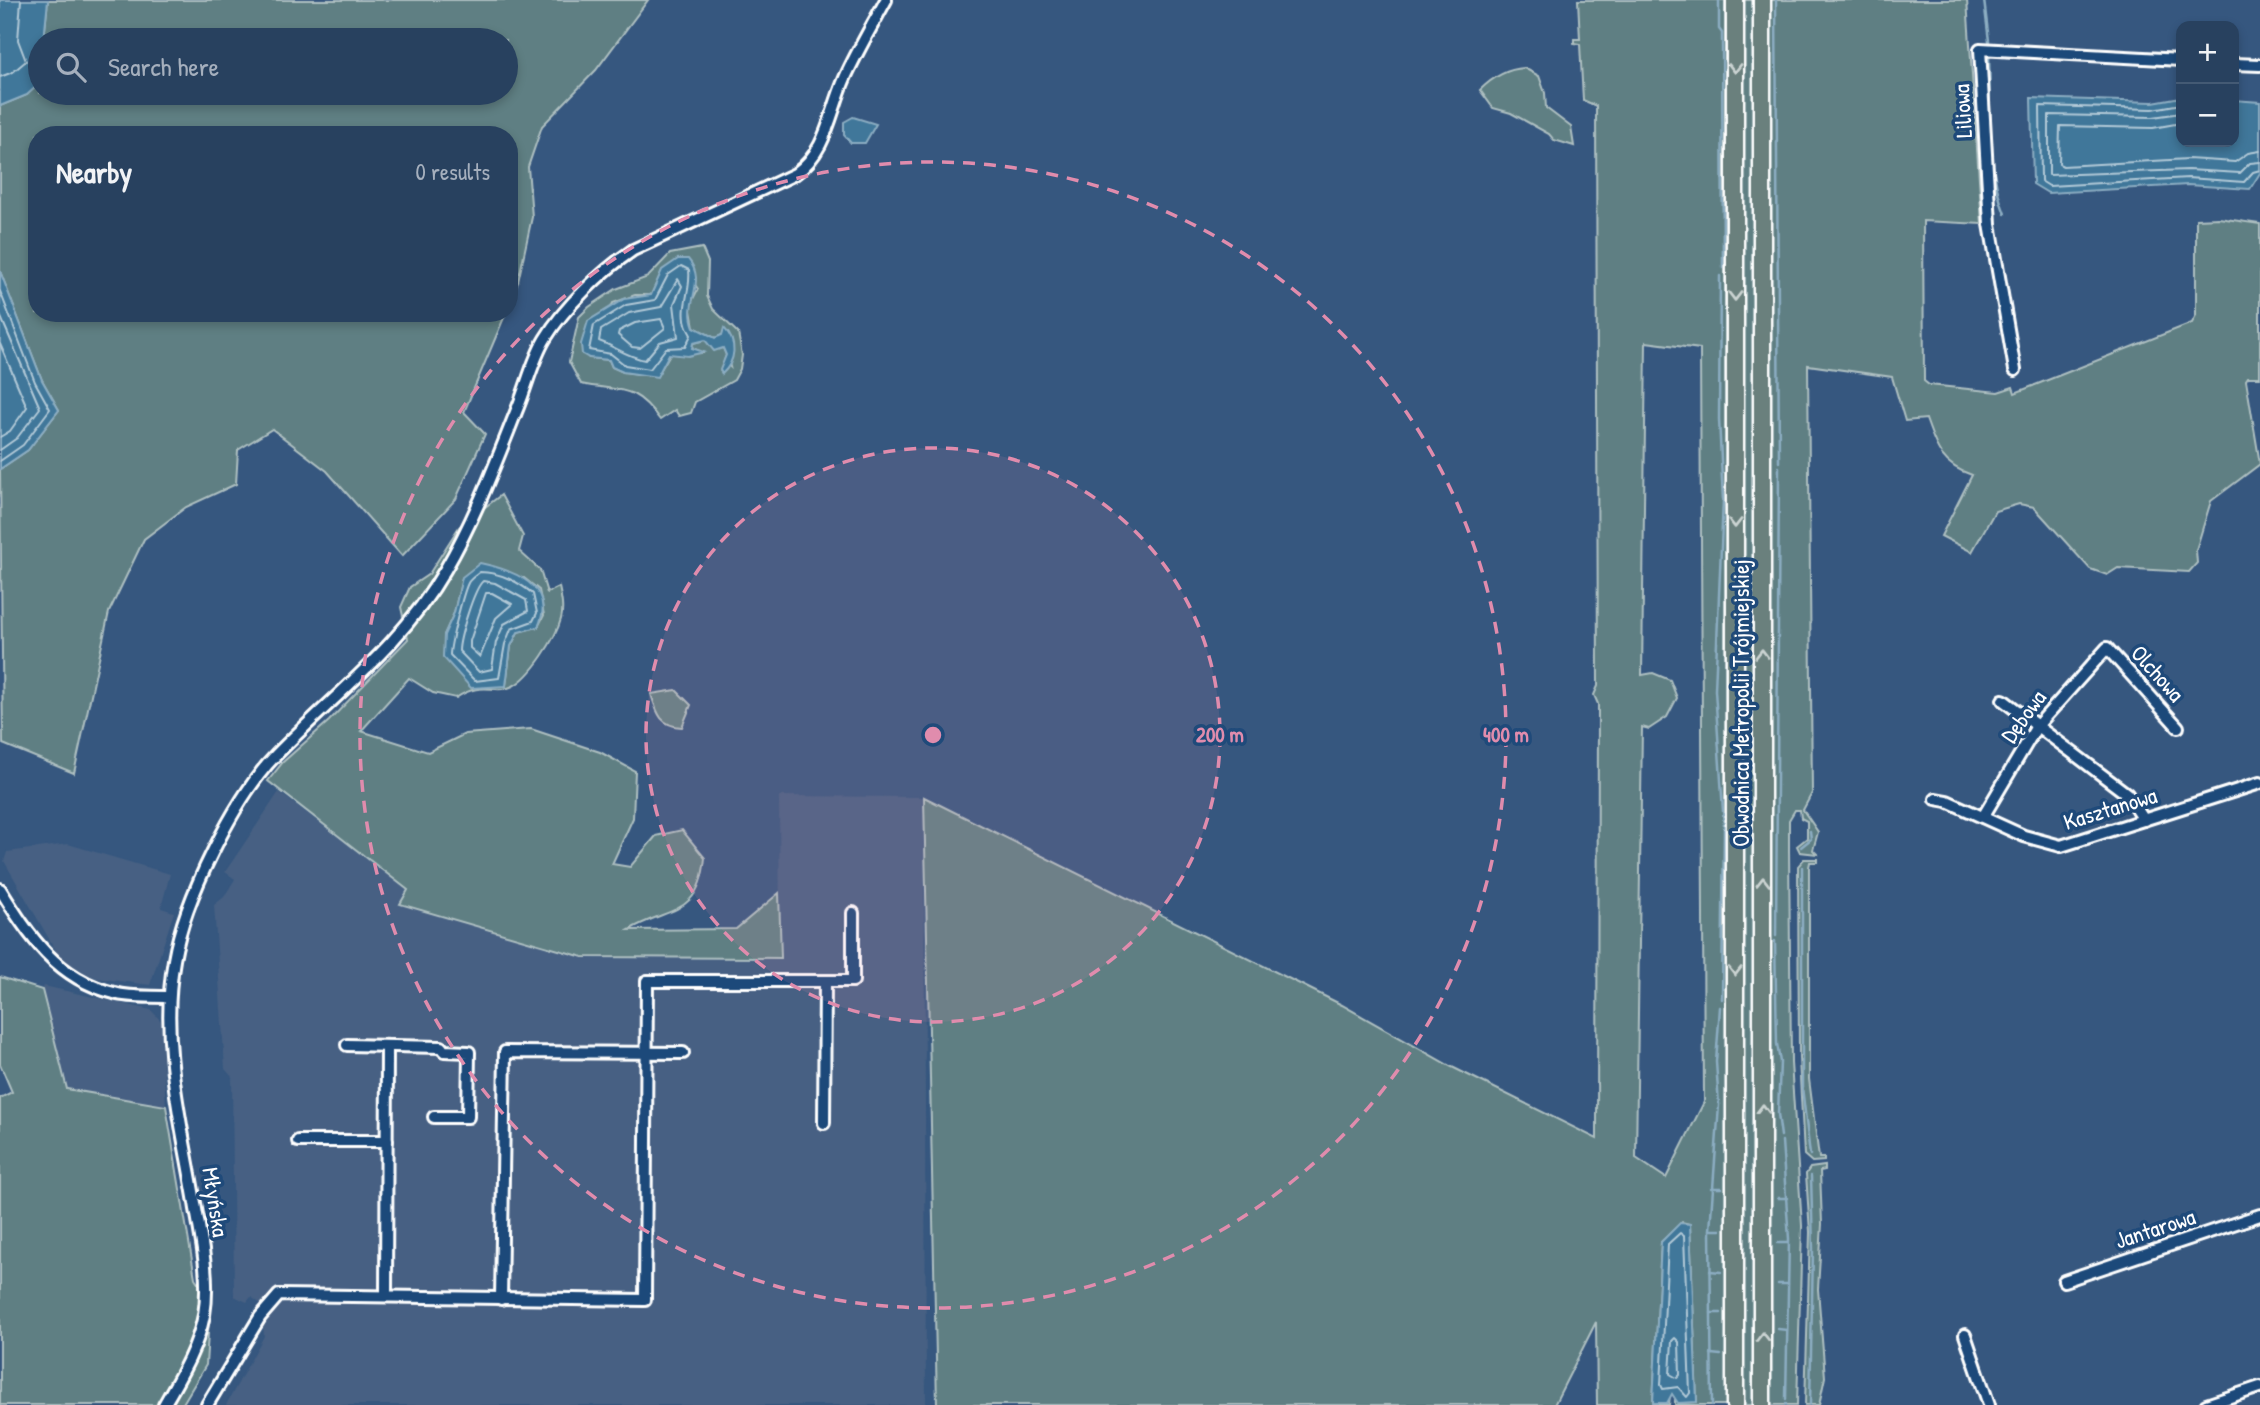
<!DOCTYPE html>
<html lang="en">
<head>
<meta charset="utf-8">
<style>
  :root { --surface:#28415f; --page:#304865; --text:#f1f3f6; --muted:#a5afbd; --line:#445a74 }
  body { margin:0; font-family:"Patrick Hand",sans-serif; background:var(--page); color:var(--text) }
  .controls { position:absolute; right:21px; top:21px; display:grid; overflow:hidden; border-radius:14px; box-shadow:0 4px 10px #0003 }
  .controls button { width:63px; height:63px; display:grid; place-items:center; padding:0; border:0; border-bottom:2px solid var(--line); background:var(--surface); color:var(--text); font:35px sans-serif }
  .list { margin:0; padding:0; list-style:none }
  h2 { display:flex; justify-content:space-between; align-items:center; height:91px; margin:0; padding:0 28px; font-size:30px }
  h2 small { font-size:23px; font-weight:400; color:var(--muted) }
  .icon { flex:none; width:38px; height:38px; fill:none; stroke:currentColor; stroke-width:2; stroke-linecap:round; stroke-linejoin:round }
  .map { position:relative; flex:none; width:2260px; height:1405px; overflow:hidden }
  .search { position:absolute; background:var(--surface); box-shadow:0 4px 10px #0003; left:28px; top:28px; width:490px; height:77px; display:flex; align-items:center; gap:18px; box-sizing:border-box; padding:0 24px; border-radius:38px; color:var(--muted); font-size:26px }
  .panel { position:absolute; background:var(--surface); box-shadow:0 4px 10px #0003; left:28px; top:126px; width:490px; height:196px; border-radius:28px }
  .map>svg:first-child { display:block }
</style>
</head>
<body>
<div class="map">
<svg width="2260" height="1405" viewBox="0 0 2260 1405">
  <rect width="100%" height="100%" fill="#36577f"/>
  <filter id="ink" filterUnits="userSpaceOnUse"><feTurbulence type="fractalNoise" baseFrequency=".0143" numOctaves="2"/><feDisplacementMap in="SourceGraphic" scale="14" xChannelSelector="R" yChannelSelector="G"/><feConvolveMatrix kernelMatrix="1 2 1 2 8 2 1 2 1" color-interpolation-filters="sRGB"/></filter>
  <g filter="url(#ink)">
    <g fill="#466083">
      <path d="M279 792 408 890 400 904 583 957 780 958 779 796 924 797 926 1405H226L264 1336 261 1304 251 1297 247 1302 234 1296 232 1077 225 1069 214 905 224 897 235 879 225 872Z"/>
      <path d="M68 844 170 874 161 908 174 912 150 985 96 978 63 963 4 861 7 852Z"/>
      <path d="M44 986 151 1010 161 1021 166 1106 67 1089 42 990Z"/>
    </g>
    <g fill="#5e7f83" stroke="#aebfc1" stroke-width="2" fill-rule="evenodd">
      <path d="M48 0H648L596 70 542 126 528 167 532 217 518 282 509 305V135H37V313H506L464 412 485 434 456 499 402 556 327 471 272 429 238 450 236 484 186 507 144 539 109 612 74 773 3 744 0 469 28 450 59 410 42 380 0 271V106L27 95 40 83V93H506V40H44Z"/>
      <path d="M1578 0H1725L1726 1405H1675V1394L1679 1403 1697 1402 1690 1224 1682 1222 1661 1242 1653 1403 1670 1394 1669 1405H1597L1596 1322 1554 1405H937L924 797 1342 1005 1450 1066 1597 1139 1598 704 1594 695 1598 686 1596 106 1583 100 1580 44 1574 43V39H1580ZM1646 342 1700 349 1704 1102 1666 1178 1636 1158 1642 727 1649 729 1667 717 1677 698 1670 680 1653 673 1642 675Z"/>
      <path d="M1739 0H1755L1756 1405H1740Z"/>
      <path d="M1769 0H1967L1982 224 1923 221 1924 381 1929 385 1998 392 2013 387 2015 393 2192 323 2196 315V219L2219 218 2260 224V377H2248L2246 380 2260 464 2211 501 2196 550 2197 563 2189 572 2118 568 2107 575 2090 569 2034 507 2019 504 1995 511 1972 552 1941 536 1972 475C1941 465 1936 447 1926 419L1905 421 1892 377 1808 365 1812 793 1803 810 1818 832 1813 850 1817 854 1800 852 1797 846 1807 838V821L1801 818 1800 810H1795L1789 820V849L1791 1063 1802 1226 1797 1405H1770Z"/>
      <path d="M1524 68 1539 76 1545 93 1546 108 1571 127 1574 146 1554 140 1549 134 1511 113 1493 108 1480 90C1493 77 1507 69 1524 68Z"/>
      <path d="M702 248 708 262 707 296 713 309 738 333 742 355 740 369 734 380 695 402 691 413 679 416 675 410 660 420C633 382 619 392 581 384L569 362 579 317 589 307 616 289 648 277 670 254ZM678 259 698 289 690 305 694 327 715 338 722 335 730 367 724 361 726 355 723 348 705 340 693 343 692 348 704 353 670 354 657 376 623 372 612 367 609 360 589 358 613 303 635 295H651L657 282Z"/>
      <path d="M501 495 523 536 519 551 540 570 547 593 559 587C561 597 564 608 561 619 556 638 531 677 513 686 495 695 482 680 456 698L433 693 409 678 361 731 428 752 465 734 531 729 600 752 635 771 633 818 612 864 630 867 656 836 682 830 705 858C699 917 670 906 629 930L736 929 779 893 781 958 583 957 400 904 408 890 268 781 283 762 329 721 408 639 401 607 410 587 429 574 459 527ZM462 578H524L539 590 544 615 538 627 518 632 511 646 506 685 444 635 454 613Z"/>
      <path d="M676 690 691 705 682 727C660 726 657 713 651 694Z"/>
      <path d="M1804 859H1817V862H1810L1809 867V1079L1819 1158H1824V1161L1812 1162 1804 1155 1799 1058 1798 866Z"/>
      <path d="M0 977 42 990 67 1089 166 1106 195 1278 210 1301 206 1365 182 1405H0V1098L12 1092 0 1064Z"/>
      <path d="M1825 1166V1170L1820 1171 1822 1224 1818 1289 1825 1377 1819 1405H1805L1810 1232 1806 1174 1810 1168Z"/>
    </g>
    <g fill="#3f779a" stroke="#8cadc2" stroke-width="2">
      <path d="M0 0H48L44 40H40V83L27 95 0 106Z"/>
      <path d="M2181 97V142H2234V100L2260 102V173L2250 189 2188 185 2048 193 2033 184 2031 98 2153 102Z"/>
      <path d="M853 117 876 124 865 143H851L844 135V122Z"/>
      <path d="M678 259H688C708 282 683 302 694 327L715 338 722 335 724 328C738 342 736 361 722 374L720 370 726 355 723 348 714 351 705 340 693 343 692 348 704 352 688 356 669 354 657 377 623 372 612 367 609 360 589 358 582 354 581 344 588 321 624 299 651 295 662 270Z"/>
      <path d="M0 271 42 380 59 410 28 450 0 469Z"/>
      <path d="M480 563C513 570 557 586 538 627L518 632 511 646 506 686 471 688 443 657 444 635 454 613 462 577Z"/>
      <path d="M1680 1223 1690 1224 1697 1402 1678 1403 1672 1394 1667 1403H1653L1661 1242Z"/>
    </g>
    <g fill="none" stroke-linecap="round" stroke-linejoin="round">
      <g stroke="#b2c9d7" stroke-width="2">
        <path d="M0 77 13 72 26 61 18 40 21 0"/>
        <path d="M2181 104 2153 109 2040 106 2041 181 2049 186 2188 178 2244 182 2253 172 2260 170"/>
        <path d="M2181 113 2153 117 2049 115V175L2188 170 2240 173 2250 163 2260 162"/>
        <path d="M2181 123 2153 128 2060 126 2059 164 2063 166 2188 159 2235 162 2248 153 2260 151"/>
        <path d="M681 266 689 270C692 294 676 311 691 335L685 347 666 348 650 369 625 365 611 354 589 350 594 325 626 305 655 300 668 275Z"/>
        <path d="M678 279 682 286 674 304 678 337 660 342 645 360C627 357 616 347 599 341L601 330 629 313 661 307Z"/>
        <path d="M0 291 35 382 50 409 23 445 0 461"/>
        <path d="M0 315 40 408 17 438 0 450"/>
        <path d="M661 319 665 328 640 348 632 347 618 335 619 331 635 323Z"/>
        <path d="M0 344 27 407 10 431 0 437"/>
        <path d="M480 572C499 572 519 582 533 594L537 613 533 621 511 629 505 644 499 678 475 681 450 655C450 644 463 593 468 583 470 579 476 575 480 572Z"/>
        <path d="M483 581 495 583 526 600 528 611 504 624 496 642 492 669 479 672 459 651C459 639 474 588 483 581Z"/>
        <path d="M486 593H492L512 604 496 618 480 657 470 648V641Z"/>
        <path d="M1680 1233 1684 1236 1690 1393 1687 1397 1678 1387 1663 1389 1661 1385 1668 1244Z"/>
        <path d="M1675 1338 1679 1342 1680 1375 1677 1378 1670 1374 1672 1341Z"/>
      </g>
      <g stroke="#8cadc2" stroke-width="2.5">
        <path d="M1719 0V29L1722 33 1723 268"/>
        <path d="M1776 0 1779 462"/>
        <path d="M1984 0 1989 41"/>
        <path d="M1989 57C1991 107 1986 168 2005 214"/>
        <path d="M1720 276 1719 419 1723 500 1715 690 1724 826 1722 999"/>
        <path d="M1801 847 1811 839 1810 831"/>
        <path d="M1802 867V1087L1810 1155"/>
        <path d="M1776 936 1779 467"/>
        <path d="M1775 941 1777 1044 1780 1062 1778 1114 1781 1136"/>
        <path d="M1782 1141 1789 1239 1786 1399"/>
        <path d="M1711 1188H1721"/>
        <path d="M1778 1198H1787"/>
        <path d="M1710 1230H1721"/>
        <path d="M1778 1243H1788"/>
        <path d="M1710 1271 1721 1272"/>
        <path d="M1778 1284H1788"/>
        <path d="M1711 1313H1721"/>
        <path d="M1778 1329 1787 1330"/>
        <path d="M1711 1354 1721 1355"/>
        <path d="M1712 1405 1710 1230 1719 1105 1716 1062 1720 1007"/>
        <path d="M1786 1405V1404"/>
        <path d="M1810 1405 1813 1249 1811 1176"/>
      </g>
      <g stroke="#fff" stroke-width="16">
        <g id="minor">
          <path d="M2234 64 2260 65"/>
          <path d="M2015 370 1990 224 1980 49 2181 60"/>
          <path d="M2003 700 2127 794 2144 820"/>
          <path d="M1936 799 1947 801 2024 836 2061 846 2260 783"/>
          <path d="M1983 817 2037 726 2107 648 2178 727"/>
          <path d="M0 889C29 936 57 979 114 993 130 998 151 996 168 997"/>
          <path d="M347 1045 441 1047 444 1051 469 1052 468 1117H434"/>
          <path d="M824 1123 825 981"/>
          <path d="M298 1141H387"/>
          <path d="M2064 1281 2260 1215"/>
          <path d="M386 1296 387 1046"/>
          <path d="M501 1299 505 1052 683 1053"/>
          <path d="M1965 1335 1989 1405"/>
          <path d="M164 1405C180 1377 198 1347 204 1315 210 1280 202 1243 196 1209 183 1128 159 1043 174 960 184 900 234 798 276 755 335 694 402 645 445 570 475 519 496 462 518 407 527 385 533 359 545 339 565 306 601 272 633 250L795 174C827 152 830 112 845 78 857 51 872 26 886 0"/>
          <path d="M207 1405 260 1317 279 1295 645 1300 647 981H853V913"/>
          <path d="M2206 1405 2260 1387"/>
        </g>
      </g>
      <g stroke="#fff" stroke-width="21">
        <g id="highway">
          <path d="M1735 0V1405"/>
          <path d="M1762 0V1405"/>
        </g>
      </g>
      <use href="#minor" stroke="#1f4a7a" stroke-width="10"/>
      <use href="#highway" stroke="#6a807d" stroke-width="16"/>
    </g>
    <defs><path id="oneway-chevron" d="M-2-3.5L2.5 0L-2 3.5" fill="none" stroke-width="1.6" stroke-linecap="round" stroke-linejoin="round" transform="scale(1.75)"/></defs>
    <g stroke="#cbd3d2">
      <use href="#oneway-chevron" transform="translate(1735 68) rotate(90)"/>
      <use href="#oneway-chevron" transform="translate(1735 296) rotate(90)"/>
      <use href="#oneway-chevron" transform="translate(1735 523) rotate(90)"/>
      <use href="#oneway-chevron" transform="translate(1762 654) rotate(-90)"/>
      <use href="#oneway-chevron" transform="translate(1763 882) rotate(-90)"/>
      <use href="#oneway-chevron" transform="translate(1735 971) rotate(90)"/>
      <use href="#oneway-chevron" transform="translate(1763 1109) rotate(-90)"/>
      <use href="#oneway-chevron" transform="translate(1763 1337) rotate(-90)"/>
    </g>
  </g>
  <circle cx="933" cy="735" r="287" fill="#e08cad" fill-opacity=".12"/>
  <g fill="none" stroke="#e08cad" stroke-width="3.5" stroke-dasharray="12 9">
    <circle cx="933" cy="735" r="287"/>
    <circle cx="933" cy="735" r="573"/>
  </g>
  <g text-anchor="middle" dominant-baseline="central" stroke-width="7" stroke-linejoin="round" paint-order="stroke">
    <g font-size="23" fill="#fff" stroke="#1f4a7a">
      <text transform="translate(1962 111) rotate(-93)">Liliowa</text>
      <text transform="translate(2158 673) rotate(48)">Olchowa</text>
      <text transform="translate(1740 703) rotate(-90)">Obwodnica Metropolii Trójmiejskiej</text>
      <text transform="translate(2023 716) rotate(-54)">Dębowa</text>
      <text transform="translate(2110 808) rotate(-17)">Kasztanowa</text>
      <text transform="translate(216 1202) rotate(81)">Młyńska</text>
      <text transform="translate(2155 1228) rotate(-18)">Jantarowa</text>
    </g>
  </g>
  <circle cx="933" cy="735" r="10" fill="#e08cad" stroke="#1f4a7a" stroke-width="3.5"/>
  <g font-size="21" text-anchor="middle" font-weight="bold" fill="#e08cad" stroke="#1f4a7a" stroke-width="7" stroke-linejoin="round" paint-order="stroke">
    <text x="1220" y="742">200 m</text>
    <text x="1506" y="742">400 m</text>
  </g>
</svg>
<div class="controls">
<button>+</button>
<button>−</button>
</div>
<div class="search"><svg class="icon" aria-label="search" viewBox="0 0 24 24"><circle cx="10" cy="10" r="6"/><path d="M15 15l6 6"/></svg>Search here</div>
<section class="panel">
<h2>Nearby<small>0 results</small></h2>
<ul class="list">
</ul>
</section>
</div>
</body>
</html>
